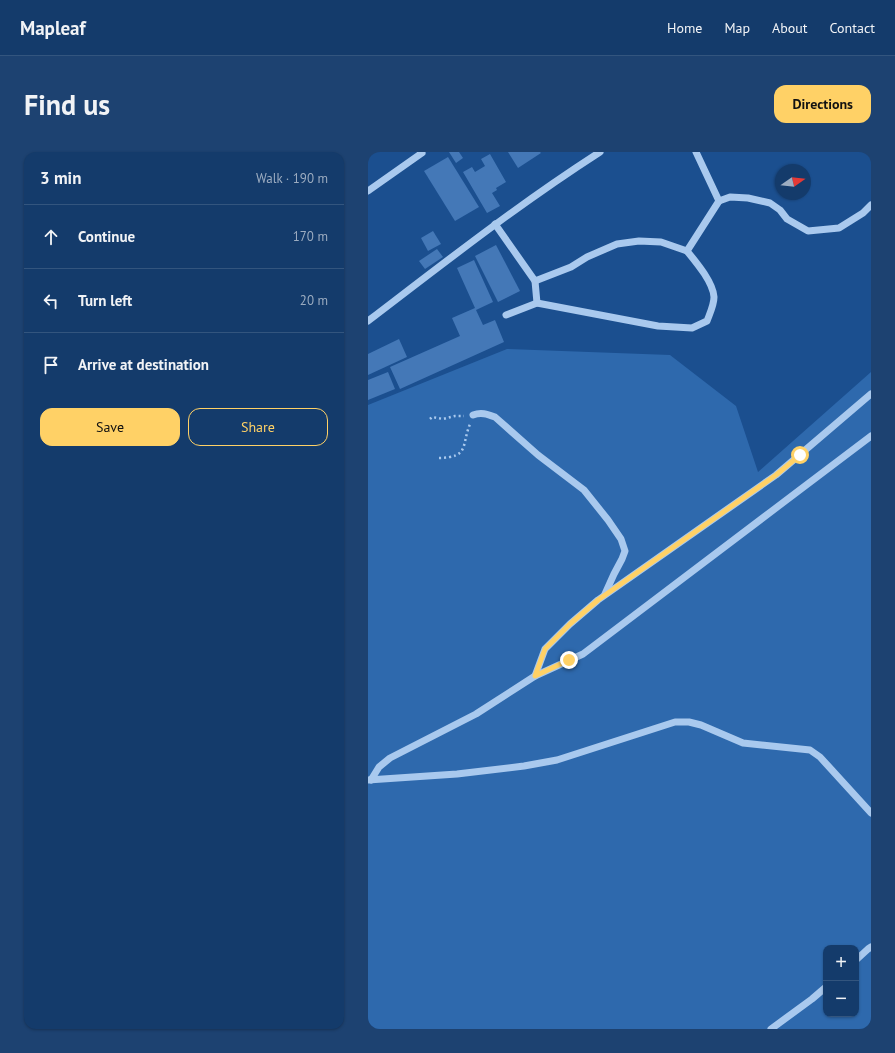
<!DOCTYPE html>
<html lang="en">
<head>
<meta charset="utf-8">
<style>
  :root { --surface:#143b6b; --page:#1d4271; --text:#f1f3f6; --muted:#9dadc1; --line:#33557e; --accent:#ffd166 }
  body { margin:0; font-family:"PT Sans",sans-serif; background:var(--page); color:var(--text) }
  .controls { position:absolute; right:12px; bottom:12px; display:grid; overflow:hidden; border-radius:8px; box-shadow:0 1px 3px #0004 }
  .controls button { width:36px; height:36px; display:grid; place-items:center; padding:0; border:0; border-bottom:1px solid var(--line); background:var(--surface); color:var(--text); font:20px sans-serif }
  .compass { position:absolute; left:407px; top:12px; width:36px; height:36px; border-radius:50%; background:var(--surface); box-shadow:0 1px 3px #0004; rotate:76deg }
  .stop { position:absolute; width:12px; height:12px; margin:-9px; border:3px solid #ffd166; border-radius:50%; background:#fff }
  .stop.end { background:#ffd166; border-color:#fff; box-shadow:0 1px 4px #0008 }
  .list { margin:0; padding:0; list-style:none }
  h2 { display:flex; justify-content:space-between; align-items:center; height:52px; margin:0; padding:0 16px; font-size:17px }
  h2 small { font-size:13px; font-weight:400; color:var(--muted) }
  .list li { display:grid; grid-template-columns:26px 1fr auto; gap:12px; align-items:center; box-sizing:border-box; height:64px; padding:0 16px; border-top:1px solid var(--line) }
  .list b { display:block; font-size:15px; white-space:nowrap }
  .list em { font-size:13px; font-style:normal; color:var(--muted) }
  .actions { display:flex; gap:8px; padding:12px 16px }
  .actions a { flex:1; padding:9px 0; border:1px solid var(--accent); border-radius:12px; text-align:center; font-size:14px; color:var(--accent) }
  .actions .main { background:var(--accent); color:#111 }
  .icon { flex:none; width:22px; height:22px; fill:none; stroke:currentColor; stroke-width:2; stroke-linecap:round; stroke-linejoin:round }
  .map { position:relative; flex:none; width:503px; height:877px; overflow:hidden; border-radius:12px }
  header { display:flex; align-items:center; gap:24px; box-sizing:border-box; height:56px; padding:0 20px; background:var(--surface); border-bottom:1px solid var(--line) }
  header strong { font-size:19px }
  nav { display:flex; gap:22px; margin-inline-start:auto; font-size:14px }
  .intro { display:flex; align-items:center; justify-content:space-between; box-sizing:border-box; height:96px; padding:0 24px }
  h1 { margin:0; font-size:28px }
  .button { padding:10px 18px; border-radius:12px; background:var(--accent); color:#111; font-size:14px; font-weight:700 }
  main { display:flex; gap:24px; padding:0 24px }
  aside { flex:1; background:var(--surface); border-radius:12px; box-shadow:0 1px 3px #0004 }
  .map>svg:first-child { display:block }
</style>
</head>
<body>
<header>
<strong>Mapleaf</strong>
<nav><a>Home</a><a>Map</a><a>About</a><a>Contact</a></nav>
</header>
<div class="intro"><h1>Find us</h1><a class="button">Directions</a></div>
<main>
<aside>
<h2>3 min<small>Walk · 190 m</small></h2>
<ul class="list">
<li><svg class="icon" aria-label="ahead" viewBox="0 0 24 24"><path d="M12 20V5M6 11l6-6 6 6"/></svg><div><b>Continue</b></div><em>170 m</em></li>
<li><svg class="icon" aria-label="left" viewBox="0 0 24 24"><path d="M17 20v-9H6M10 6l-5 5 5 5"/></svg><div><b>Turn left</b></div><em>20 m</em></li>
<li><svg class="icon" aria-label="arrive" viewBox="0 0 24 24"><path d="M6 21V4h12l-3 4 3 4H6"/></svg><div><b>Arrive at destination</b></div></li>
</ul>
<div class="actions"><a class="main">Save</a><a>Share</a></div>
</aside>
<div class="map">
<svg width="503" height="877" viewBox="0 0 503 877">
  <rect width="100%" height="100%" fill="#1b4f8f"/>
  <path fill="#2e69ad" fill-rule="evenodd" d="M139 197 302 203 368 254 390 320 503 220V877H0V253ZM458 796H488V862H458Z"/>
  <g fill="#4478b7">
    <path d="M81 0H91L95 6 88 11Z"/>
    <path d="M140 0H172L173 1 150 16Z"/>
    <path d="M122 2 138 30 128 36 129 38 124 41 132 54 119 61 95 20 104 15 107 20 117 14 113 7Z"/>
    <path d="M80 5 111 55 87 69 56 19Z"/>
    <path d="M65 79 73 92 60 99 53 86Z"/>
    <path d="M128 93 152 139 130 150 107 104Z"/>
    <path d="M69 97 75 105 57 117 51 109Z"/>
    <path d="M106 108 125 150 108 158 115 173 127 168 136 190 32 237 22 215 92 184 84 166 107 156 89 116Z"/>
    <path d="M31 187 39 205 0 223V202Z"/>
    <path d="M20 220 27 237 0 248V228Z"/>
  </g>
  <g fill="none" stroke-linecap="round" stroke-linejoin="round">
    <g stroke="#a9c9ee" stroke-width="2.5" stroke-dasharray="2 3" stroke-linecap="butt">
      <path d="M62 267 64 265 75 267 87 264H96"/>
      <path d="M71 306C102 305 93 294 102 272"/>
    </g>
    <g stroke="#a9c9ee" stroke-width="7">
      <path d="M328 0 351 49 362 45 380 46 402 51 412 58 419 67 440 79 471 76 495 61 503 53"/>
      <path d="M0 39 54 1"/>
      <path d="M127 72 167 129 203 115 219 105 249 92 271 89 293 90 319 99"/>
      <path d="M167 129 169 151"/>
      <path d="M138 163 169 151 290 174 324 176 339 169C342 161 346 153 346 145 345 130 328 110 319 99L351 49"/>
      <path d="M0 169C76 111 151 52 232 0"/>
      <path d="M105 263C113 260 119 262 127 265L170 303 216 338 240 368 253 387 257 399 254 407 246 422 237 442"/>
      <path d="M167 524 215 502 503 284"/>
      <path d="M0 628 89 622 156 614 189 608 307 570H321L333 573 375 591 442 598 452 605 503 661"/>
      <path d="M3 628 11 615 22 606 108 562 167 524 177 497 202 472 230 448 408 323 503 242"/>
      <path d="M488 808 500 797 503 795"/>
      <path d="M403 877 444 847 458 835"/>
    </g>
  </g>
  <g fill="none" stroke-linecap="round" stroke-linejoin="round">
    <path stroke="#ffd166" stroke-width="5" d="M201 508 167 524 177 497 202 472 230 448 408 323 432 303"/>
  </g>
</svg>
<div class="controls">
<button>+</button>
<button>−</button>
</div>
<svg class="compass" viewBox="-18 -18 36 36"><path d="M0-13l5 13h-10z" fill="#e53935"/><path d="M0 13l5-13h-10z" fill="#9dadc1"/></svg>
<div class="stop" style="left:432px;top:303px"></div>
<div class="stop end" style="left:201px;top:508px"></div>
</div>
</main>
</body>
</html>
